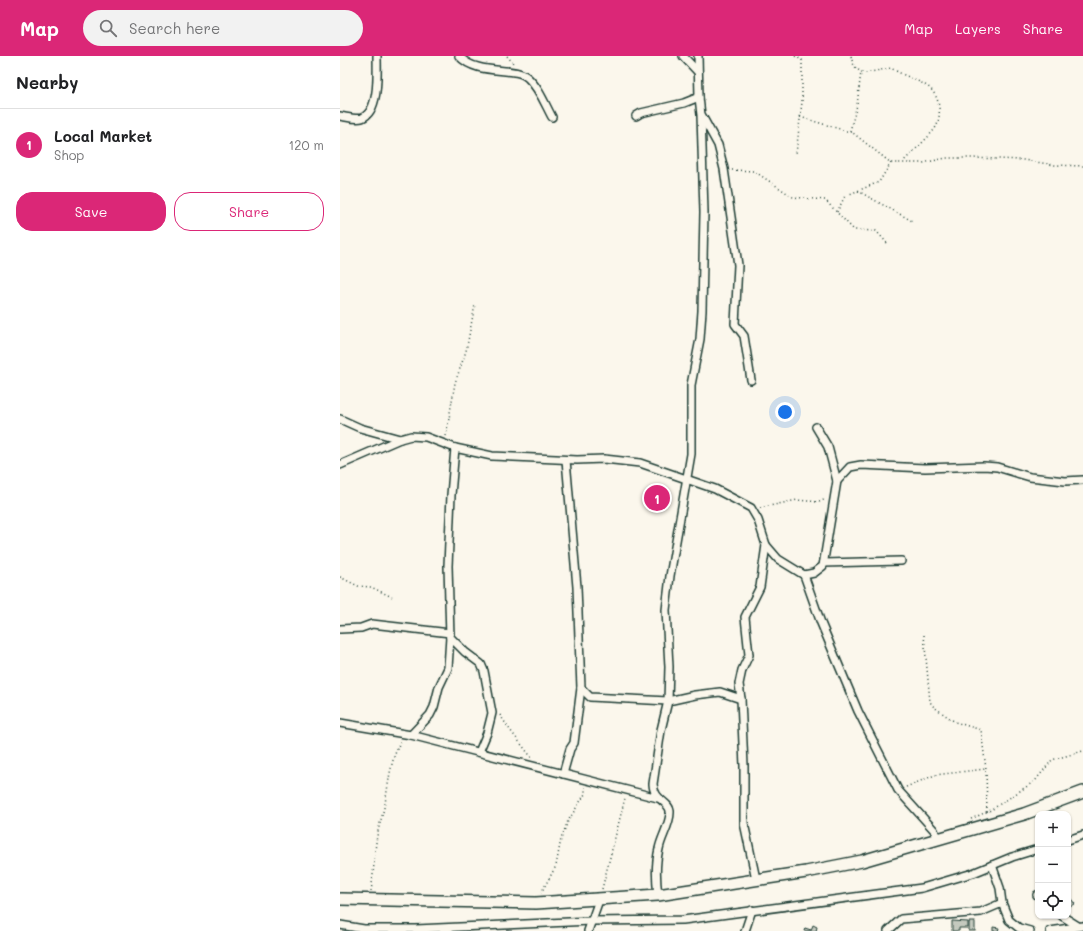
<!DOCTYPE html>
<html lang="en">
<head>
<meta charset="utf-8">
<style>
  :root { --surface:#fff; --page:#f2f2f2; --text:#202124; --muted:#757577; --line:#e0e0e0; --accent:#db2777 }
  body { margin:0; font-family:Mali,sans-serif; background:var(--page); color:var(--text) }
  .controls { position:absolute; right:12px; bottom:12px; display:grid; overflow:hidden; border-radius:8px; box-shadow:0 1px 3px #0004 }
  .controls button { width:36px; height:36px; display:grid; place-items:center; padding:0; border:0; border-bottom:1px solid var(--line); background:var(--surface); color:var(--text); font:20px sans-serif }
  .you { position:absolute; left:445px; top:356px; width:14px; height:14px; margin:-10px; border:3px solid #fff; border-radius:50%; background:#1a73e8; box-shadow:0 0 0 6px #1a73e833 }
  .badge { display:grid; place-items:center; width:26px; height:26px; border-radius:50%; background:var(--accent); color:#fff; font-size:13px; font-weight:700 }
  .pin { position:absolute; translate:-50% -50%; border:2px solid #fff; box-shadow:0 1px 4px #0006 }
  .list { margin:0; padding:0; list-style:none }
  h2 { display:flex; justify-content:space-between; align-items:center; height:52px; margin:0; padding:0 16px; font-size:17px }
  h2 small { font-size:13px; font-weight:400; color:var(--muted) }
  .list li { display:grid; grid-template-columns:26px 1fr auto; gap:12px; align-items:center; box-sizing:border-box; height:72px; padding:0 16px; border-top:1px solid var(--line) }
  .list b { display:block; font-size:15px; white-space:nowrap }
  .list p { margin:0; font-size:13px; white-space:nowrap; color:var(--muted) }
  .list em { font-size:13px; font-style:normal; color:var(--muted) }
  .actions { display:flex; gap:8px; padding:12px 16px }
  .actions a { flex:1; padding:9px 0; border:1px solid var(--accent); border-radius:16px; text-align:center; font-size:14px; color:var(--accent) }
  .actions .main { background:var(--accent); color:#fff }
  .icon { flex:none; width:22px; height:22px; fill:none; stroke:currentColor; stroke-width:2; stroke-linecap:round; stroke-linejoin:round }
  .map { position:relative; flex:none; width:743px; height:875px; overflow:hidden }
  header { display:flex; align-items:center; gap:24px; box-sizing:border-box; height:56px; padding:0 20px; background:var(--accent); color:#fff }
  header strong { font-size:19px }
  nav { display:flex; gap:22px; margin-inline-start:auto; font-size:14px }
  .search { width:280px; height:36px; background:var(--page); display:flex; align-items:center; gap:10px; box-sizing:border-box; padding:0 14px; border-radius:22px; color:var(--muted); font-size:15px }
  main { display:flex }
  aside { flex:1; background:var(--surface) }
  .map>svg:first-child { display:block }
</style>
</head>
<body>
<header>
<strong>Map</strong>
<div class="search"><svg class="icon" aria-label="search" viewBox="0 0 24 24"><circle cx="10" cy="10" r="6"/><path d="M15 15l6 6"/></svg>Search here</div>
<nav><a>Map</a><a>Layers</a><a>Share</a></nav>
</header>
<main>
<aside>
<h2>Nearby<small></small></h2>
<ul class="list">
<li><span class="badge">1</span><div><b>Local Market</b><p>Shop</p></div><em>120 m</em></li>
</ul>
<div class="actions"><a class="main">Save</a><a>Share</a></div>
</aside>
<div class="map">
<svg width="743" height="875" viewBox="0 0 743 875">
  <rect width="100%" height="100%" fill="#fbf7ec"/>
  <filter id="ink" filterUnits="userSpaceOnUse"><feTurbulence type="fractalNoise" baseFrequency=".025" numOctaves="2"/><feDisplacementMap in="SourceGraphic" scale="8" xChannelSelector="R" yChannelSelector="G"/><feConvolveMatrix kernelMatrix="1 2 1 2 8 2 1 2 1" color-interpolation-filters="sRGB"/></filter>
  <g filter="url(#ink)">
    <g fill="#c4c9be" stroke="#1f3d34">
      <path d="M728 839 735 848 730 851 728 848Z"/>
      <path d="M612 865 628 866V872H619V875H612Z"/>
      <rect x="629" y="866" width="6" height="9"/>
      <path d="M473 869 477 871 476 875H464L465 872 471 874Z"/>
      <path d="M653 871 659 872 658 875H653Z"/>
    </g>
    <g fill="none" stroke-linecap="round" stroke-linejoin="round">
      <g stroke="#1f3d34" stroke-width="10">
        <g id="street">
          <path d="M119 0C138 21 175 9 188 22 199 32 205 48 212 61"/>
          <path d="M343 0 358 16"/>
          <path d="M0 60C7 61 16 64 22 62 40 55 37 15 37 0"/>
          <path d="M296 60 301 57 344 47 359 41"/>
          <path d="M362 60 378 89 384 113 398 209 395 268 404 280 411 324"/>
          <path d="M0 363 20 372 60 383"/>
          <path d="M0 409 60 383 71 380 86 381 115 392 152 400 237 404 264 403 300 407 375 433 411 452 418 464 426 489 420 531 405 561 409 599 402 614 399 628 401 643 404 710V767L416 823"/>
          <path d="M497 425 510 411 521 409 585 412 644 410 657 411 690 421 725 425 743 424"/>
          <path d="M426 489 438 503 464 519 481 567 518 655 558 734 594 774 598 784"/>
          <path d="M484 507 561 505"/>
          <path d="M464 519 474 517 483 510 497 425 488 391 476 371"/>
          <path d="M0 573 21 572 32 568 110 577"/>
          <path d="M110 581 125 596 141 608 144 615 152 657 147 677 139 696"/>
          <path d="M241 632 250 641 328 645 355 639 380 636 401 643"/>
          <path d="M0 667 71 679 318 742"/>
          <path d="M71 679 90 659 94 651 99 631 108 612 110 581 108 510 111 439 115 392"/>
          <path d="M223 718 230 693 234 687 241 632 237 531 226 404"/>
          <path d="M728 784 743 779"/>
          <path d="M652 809 660 832 662 847 669 864 679 872 690 875"/>
          <path d="M318 839C316 824 315 809 319 793 321 781 331 767 330 755 329 745 314 745 313 728L321 674 328 645 329 611 326 554 330 520 351 398V329L360 283 362 255 364 156 361 59 359 41 358 0"/>
          <path d="M697 839 698 840"/>
          <path d="M722 860 738 870"/>
          <path d="M0 869 24 873H76L251 865 343 864 582 832 633 817 672 801 698 793"/>
          <path d="M248 875 259 844"/>
          <path d="M405 875 412 854"/>
          <path d="M548 875 561 863 641 856 662 847"/>
          <path d="M710 875 743 870"/>
        </g>
      </g>
      <g stroke="#1f3d34" stroke-width="14">
        <path id="secondary" d="M0 843 196 847 318 839 466 816 522 805 684 758 743 736"/>
      </g>
      <g stroke="#1f3d34" stroke-width="1.5" stroke-dasharray="1 3" stroke-linecap="butt">
        <path d="M167 0 174 8"/>
        <path d="M455 0 462 4V46L456 98"/>
        <path d="M511 0C513 9 515 14 525 17L551 12C562 19 575 23 587 30 599 38 602 56 597 69 593 78 571 97 563 106"/>
        <path d="M460 61 513 77 551 107H583L606 102H632L683 104 715 109 743 110"/>
        <path d="M510 75 517 49 521 16"/>
        <path d="M392 114 414 115 453 141 485 144 514 174 536 175 548 188"/>
        <path d="M518 135 574 166"/>
        <path d="M497 156 505 140 539 126 551 107"/>
        <path d="M106 380 115 327 126 295 135 249"/>
        <path d="M420 452 457 444 479 446 486 443"/>
        <path d="M0 521 18 530 31 531 52 541"/>
        <path d="M584 579 590 646 594 651 615 666 641 674 646 713 647 756"/>
        <path d="M160 659 170 674 192 702"/>
        <path d="M566 731 595 719 645 713"/>
        <path d="M631 763 651 754 695 725 712 704 743 695"/>
        <path d="M262 833 285 742"/>
        <path d="M31 835C34 817 34 798 37 780 39 769 43 758 45 747 49 726 50 704 61 685"/>
        <path d="M201 837 216 810 221 783 228 765 245 738V731"/>
      </g>
      <use href="#street" stroke="#fbf7ec" stroke-width="7"/>
      <use href="#secondary" stroke="#fbf7ec" stroke-width="11"/>
    </g>
  </g>
</svg>
<div class="controls">
<button>+</button>
<button>−</button>
<button><svg class="icon" aria-label="locate" viewBox="0 0 24 24"><circle cx="12" cy="12" r="6"/><path d="M12 2v4M12 18v4M2 12h4M18 12h4"/></svg></button>
</div>
<div class="you"></div>
<div class="pin badge" style="left:317px;top:442px">1</div>
</div>
</main>
</body>
</html>
